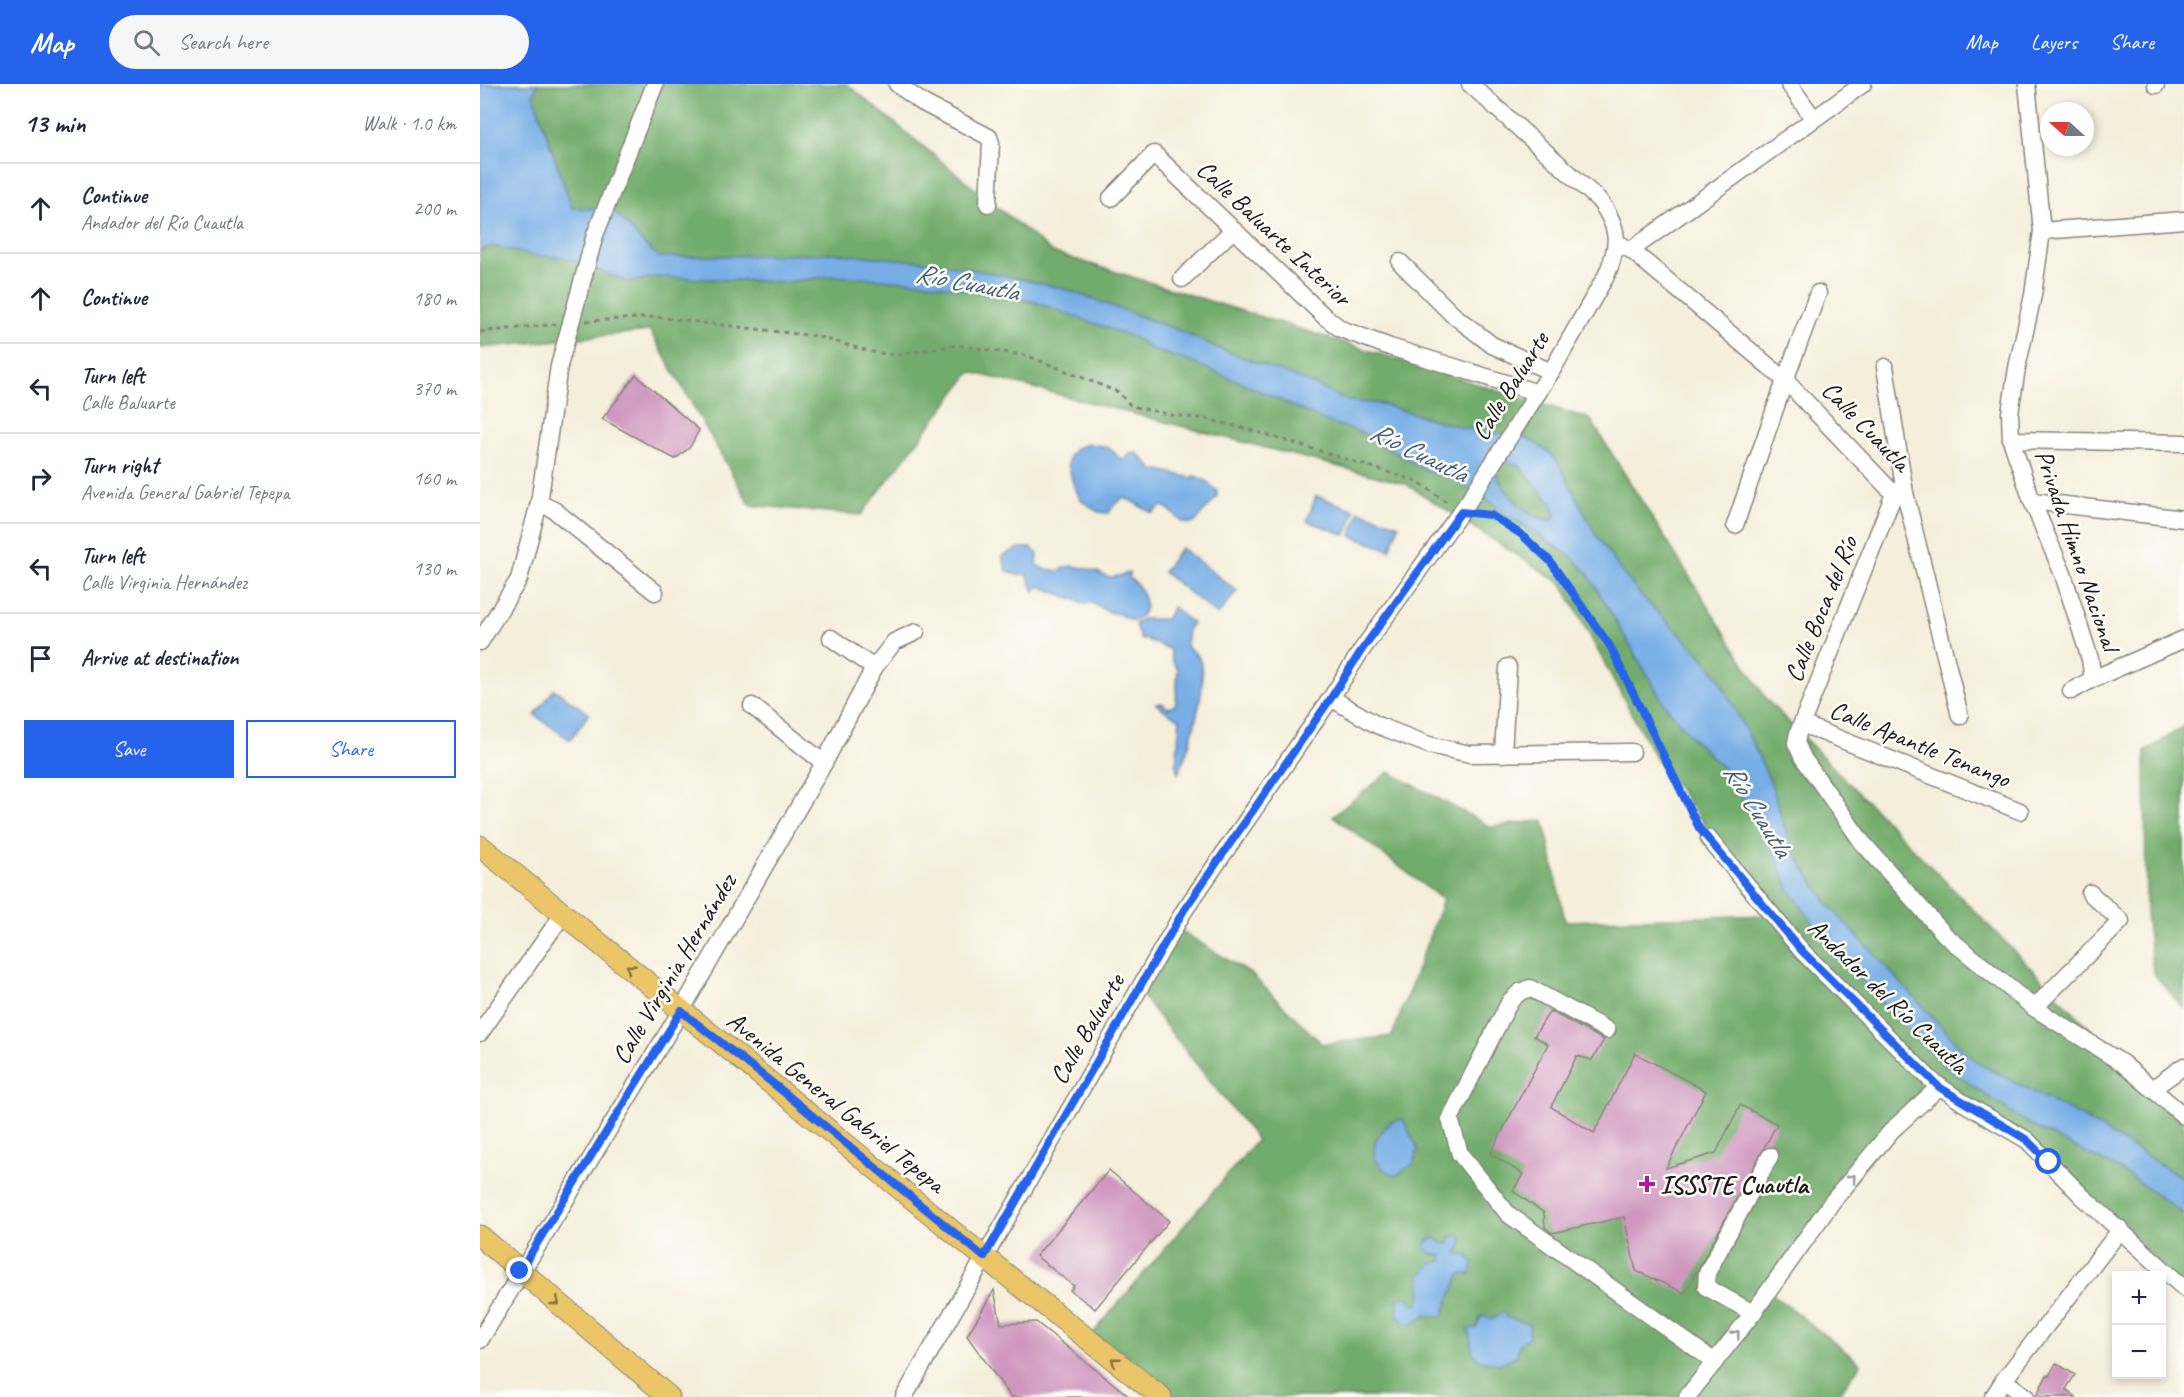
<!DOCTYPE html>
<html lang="en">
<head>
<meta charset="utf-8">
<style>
  :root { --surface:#fff; --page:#f6f6f7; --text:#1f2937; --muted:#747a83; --line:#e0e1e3; --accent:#2563eb }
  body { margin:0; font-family:Caveat,sans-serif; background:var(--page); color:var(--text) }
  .controls { position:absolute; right:18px; bottom:18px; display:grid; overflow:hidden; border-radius:0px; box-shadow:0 3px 9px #0003 }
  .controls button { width:54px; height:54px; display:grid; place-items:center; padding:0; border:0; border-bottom:2px solid var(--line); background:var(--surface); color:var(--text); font:30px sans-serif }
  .compass { position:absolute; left:1560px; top:18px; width:54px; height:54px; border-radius:50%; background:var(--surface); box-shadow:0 3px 9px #0003; rotate:291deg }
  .stop { position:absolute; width:18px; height:18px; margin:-14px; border:4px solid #2563eb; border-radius:50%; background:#fff }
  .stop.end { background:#2563eb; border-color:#fff; box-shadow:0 2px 6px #0008 }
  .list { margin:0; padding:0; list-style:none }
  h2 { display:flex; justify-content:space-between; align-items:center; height:78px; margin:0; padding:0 24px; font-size:26px }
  h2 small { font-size:20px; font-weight:400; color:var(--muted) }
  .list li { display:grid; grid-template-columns:39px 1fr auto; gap:18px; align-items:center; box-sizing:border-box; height:90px; padding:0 24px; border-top:2px solid var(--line) }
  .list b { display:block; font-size:22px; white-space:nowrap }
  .list p { margin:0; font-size:20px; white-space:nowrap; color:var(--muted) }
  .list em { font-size:20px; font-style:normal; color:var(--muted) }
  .actions { display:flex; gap:12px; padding:18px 24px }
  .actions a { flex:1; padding:14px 0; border:2px solid var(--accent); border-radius:0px; text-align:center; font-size:21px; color:var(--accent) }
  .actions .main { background:var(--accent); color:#fff }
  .icon { flex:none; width:33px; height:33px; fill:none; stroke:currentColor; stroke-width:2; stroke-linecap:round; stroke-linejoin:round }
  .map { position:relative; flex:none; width:1704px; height:1313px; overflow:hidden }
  header { display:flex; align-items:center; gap:36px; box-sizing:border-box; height:84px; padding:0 30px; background:var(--accent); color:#fff }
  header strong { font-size:28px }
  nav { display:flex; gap:33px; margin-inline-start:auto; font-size:21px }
  .search { width:420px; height:54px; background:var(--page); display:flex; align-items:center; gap:15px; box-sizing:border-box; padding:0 21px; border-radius:33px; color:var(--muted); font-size:22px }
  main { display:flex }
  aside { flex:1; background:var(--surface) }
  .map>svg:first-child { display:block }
</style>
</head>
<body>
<header>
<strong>Map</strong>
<div class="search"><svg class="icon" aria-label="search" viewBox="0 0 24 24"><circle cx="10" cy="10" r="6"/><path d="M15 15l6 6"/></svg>Search here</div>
<nav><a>Map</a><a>Layers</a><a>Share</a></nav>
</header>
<main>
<aside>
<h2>13 min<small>Walk · 1.0 km</small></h2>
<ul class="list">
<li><svg class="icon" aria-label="ahead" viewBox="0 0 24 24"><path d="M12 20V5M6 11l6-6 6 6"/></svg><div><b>Continue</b><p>Andador del Río Cuautla</p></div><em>200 m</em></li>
<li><svg class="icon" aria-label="ahead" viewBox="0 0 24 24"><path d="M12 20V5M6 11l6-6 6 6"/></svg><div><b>Continue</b></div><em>180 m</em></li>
<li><svg class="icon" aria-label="left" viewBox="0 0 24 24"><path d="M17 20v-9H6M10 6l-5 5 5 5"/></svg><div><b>Turn left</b><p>Calle Baluarte</p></div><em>370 m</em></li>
<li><svg class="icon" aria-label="right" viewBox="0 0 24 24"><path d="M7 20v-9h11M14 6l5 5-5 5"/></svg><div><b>Turn right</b><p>Avenida General Gabriel Tepepa</p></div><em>160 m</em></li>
<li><svg class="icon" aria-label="left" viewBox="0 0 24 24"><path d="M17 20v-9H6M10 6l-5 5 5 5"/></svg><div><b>Turn left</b><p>Calle Virginia Hernández</p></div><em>130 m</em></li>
<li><svg class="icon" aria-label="arrive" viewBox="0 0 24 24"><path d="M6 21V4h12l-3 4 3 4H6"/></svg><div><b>Arrive at destination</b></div></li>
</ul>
<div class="actions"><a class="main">Save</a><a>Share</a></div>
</aside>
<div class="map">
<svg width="1704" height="1313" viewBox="0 0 1704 1313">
  <rect width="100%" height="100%" fill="#fdfcf7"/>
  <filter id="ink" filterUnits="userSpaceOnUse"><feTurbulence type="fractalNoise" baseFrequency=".0167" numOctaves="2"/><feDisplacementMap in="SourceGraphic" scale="12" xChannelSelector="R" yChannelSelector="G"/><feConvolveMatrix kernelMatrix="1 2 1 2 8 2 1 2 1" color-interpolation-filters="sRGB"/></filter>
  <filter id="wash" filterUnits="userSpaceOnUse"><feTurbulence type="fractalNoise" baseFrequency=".008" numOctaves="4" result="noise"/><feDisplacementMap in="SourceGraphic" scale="24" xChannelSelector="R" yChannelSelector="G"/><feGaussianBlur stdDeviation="1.35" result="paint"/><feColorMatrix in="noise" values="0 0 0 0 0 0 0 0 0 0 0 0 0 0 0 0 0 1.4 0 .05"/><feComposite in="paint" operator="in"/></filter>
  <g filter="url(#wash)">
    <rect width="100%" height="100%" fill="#f5eeda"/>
    <g fill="#72ac6c" stroke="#476444" stroke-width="1.5">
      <path d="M0 0H367L572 168 1110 335 1287 616 1704 1040V1204L1569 1078 1451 996 1289 1207 1381 1280 1357 1313H679L608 1255 777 1056 658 907 695 843 771 890 842 960 912 952 963 816 853 732 909 688 1011 743 1064 736 1085 837 1292 831 1175 673 1082 500 926 400 491 288 381 431 270 421 170 247 0 264Z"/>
      <path d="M1704 642V925L1673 889 1666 829 1665 668Z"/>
    </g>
    <g fill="#77aee6" stroke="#4a6581" stroke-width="1.5" fill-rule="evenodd">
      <path d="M0 0H58L53 10 92 124 117 125 136 129 161 157 179 173 302 171 350 169 453 178 527 192 585 205 700 247 738 264 833 300 868 317 901 320 979 343 1047 354 1069 368 1079 380 1115 449 1139 484 1161 512 1220 570 1237 591 1271 656 1291 699 1311 764 1348 820 1484 967 1500 980 1602 1033 1704 1095V1130L1642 1087 1550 1041 1474 989 1453 971 1390 907 1340 849 1309 805 1290 760 1246 687 1214 656 1185 621 1108 490 1092 473 1028 431 1010 417 972 394 945 386 883 349 845 337 767 301 711 278 673 266 655 254 555 218 443 198 353 192 307 198 176 193 148 198 83 173 56 172 12 162 0 167ZM1025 378 1038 381 1072 420 1076 429 1073 435C1055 442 1012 400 1016 382Z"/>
      <path d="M608 360C626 362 629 361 641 376L645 375 652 368 657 369 675 387 680 386 711 394 715 392 726 397 737 407V413L714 439C698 443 696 426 682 422L673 429C663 425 653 416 643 414L633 422 629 429 618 428 600 415 592 396 588 379 590 371 596 364Z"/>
      <path d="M836 412 875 426 866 451 827 437Z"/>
      <path d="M879 427 919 441 910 466 871 452Z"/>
      <path d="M540 464H551L558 470 557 481 564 485 580 487C588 478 606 484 617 488 622 490 625 493 630 493 637 493 643 491 649 488L650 495C661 502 663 510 666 523L661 532 652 537 639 530 628 528 610 518 606 520 559 502 554 508 547 490 536 491 527 486 522 472Z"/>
      <path d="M701 464 757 507 738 531 683 488Z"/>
      <path d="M693 523 712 539 708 545 706 562C709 565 714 568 717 571 733 591 708 668 698 690L696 681 700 635C690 631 684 626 676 620L682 619 688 624 695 621C698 609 696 597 698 585L692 577 690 565 665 555 661 556 655 541 657 538 663 535H686Z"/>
      <path d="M74 605 109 630 90 656 55 631Z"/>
      <path d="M923 1035 938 1066 933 1080 916 1092 904 1086 894 1074 895 1057 910 1038Z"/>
      <path d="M975 1151 982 1154 983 1159 977 1170 989 1173 993 1178 991 1190H980L962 1233 946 1231 929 1242 918 1232V1215L924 1213 930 1215 933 1221 938 1220 942 1211 940 1191 952 1180 962 1177V1171C953 1171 949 1170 945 1163L948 1157 955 1154 963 1160H968L970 1154Z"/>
      <path d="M1023 1228 1026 1233 1049 1240V1253C1042 1257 1036 1262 1038 1271L1019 1280 997 1275 993 1269 988 1245 996 1244 1001 1232 1013 1235Z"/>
    </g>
    <g id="blocks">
      <g fill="#cf97bf">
        <path d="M156 291 219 346 210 363 195 375 122 335Z"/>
        <path d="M1070 927 1124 956 1112 976 1097 972 1071 1023 1114 1049 1155 969 1226 1007 1186 1084 1236 1069 1260 1021 1297 1040 1205 1209 1156 1187 1144 1133 1072 1149 1065 1143 1064 1129 1033 1107 1043 1090 1010 1070 1068 960 1054 952Z"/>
        <path d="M629 1086 689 1137 615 1225 590 1206 594 1202 556 1172Z"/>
        <path d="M514 1206 521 1240 556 1238 650 1313H531L487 1252Z"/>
        <path d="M1576 1279 1595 1291 1586 1305 1596 1313H1556L1567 1291 1569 1292Z"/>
      </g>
    </g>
  </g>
  <g filter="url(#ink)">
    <use href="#blocks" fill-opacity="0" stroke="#88857b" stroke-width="1.5"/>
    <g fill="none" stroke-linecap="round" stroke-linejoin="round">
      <g stroke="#88857b" stroke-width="19">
        <g id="minor">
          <path d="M417 0 443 19 509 53 511 59 508 120"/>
          <path d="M1309 0 1334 35"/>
          <path d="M1547 0 1562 147 1553 211 1537 284 1530 329 1531 356 1552 417 1583 490 1610 575 1613 595"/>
          <path d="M1676 0V1"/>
          <path d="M144 78 175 0"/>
          <path d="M631 114 674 70 845 233 861 245 910 263 1058 309"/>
          <path d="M1562 147 1704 136"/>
          <path d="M1137 159 1151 166 1305 296 1414 410 1422 409"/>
          <path d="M1151 166 1383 0"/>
          <path d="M920 178 972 230 1012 261 1071 288"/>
          <path d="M702 195 753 146"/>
          <path d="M1405 283 1425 409 1480 632"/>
          <path d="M1531 356 1704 359"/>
          <path d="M1414 410 1318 649 1316 659 1323 674 1382 758 1466 852 1554 924 1642 979 1704 1032"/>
          <path d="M1552 417 1704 435"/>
          <path d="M59 419 74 426 175 508"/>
          <path d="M1255 441 1305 296 1338 209"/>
          <path d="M351 554 394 584"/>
          <path d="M0 558 39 495 59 419 79 282"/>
          <path d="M1591 607 1613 595 1704 555"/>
          <path d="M851 614 897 641 949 661 990 670 1152 668"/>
          <path d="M272 622 344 679"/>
          <path d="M1322 640 1540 727"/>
          <path d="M1023 670 1028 583"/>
          <path d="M1229 755 1322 867 1451 996 1482 1018 1547 1056 1602 1112 1704 1204"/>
          <path d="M1554 924 1641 837 1610 809"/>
          <path d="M1127 946 1050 904 1040 908 1030 917 970 1035 980 1070 1028 1130 1235 1278"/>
          <path d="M0 949 83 830"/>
          <path d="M1672 1005 1704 982"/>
          <path d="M1273 1229 1226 1203 1227 1189 1290 1072"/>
          <path d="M0 1256 201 927 344 679 394 584 414 558 436 548"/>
          <path d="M1524 1296 1546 1313"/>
          <path d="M424 1313 704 827 851 614 881 567 988 418 1071 288 1126 192C1140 160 1140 144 1119 116L990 0"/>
          <path d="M1207 1313 1273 1229 1352 1118 1412 1046 1459 1003"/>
          <path d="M1513 1313 1524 1296 1641 1145"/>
        </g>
      </g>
      <g stroke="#88857b" stroke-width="23">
        <g id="major">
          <path d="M0 762 504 1173 681 1313"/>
          <path d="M0 1152 189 1313"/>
        </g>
      </g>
      <g stroke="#88857b" stroke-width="3" stroke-dasharray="4.5 4.5" stroke-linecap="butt">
        <path d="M106 237 175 233 335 252 392 268 417 271 477 261 548 272 638 308 651 322 692 331 727 335 781 349 937 397 968 419"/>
        <path d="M0 248 76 240"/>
        <path d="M998 430 1011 431 1042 451 1070 477 1130 562 1219 745"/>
      </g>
      <use href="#minor" stroke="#fff" stroke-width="16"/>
      <use href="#major" stroke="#ebc669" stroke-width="21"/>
      <g stroke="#88857b" stroke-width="19" stroke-linecap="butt">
        <path id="minor-bridge" d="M79 282 115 151 144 78"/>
      </g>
      <use href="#minor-bridge" stroke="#fff" stroke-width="16"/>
    </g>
    <defs><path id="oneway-chevron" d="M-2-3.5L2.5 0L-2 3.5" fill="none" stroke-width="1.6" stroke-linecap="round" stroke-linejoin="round" transform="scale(1.5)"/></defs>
    <g stroke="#847142">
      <use href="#oneway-chevron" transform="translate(150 884) rotate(-141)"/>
      <use href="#oneway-chevron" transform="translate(76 1218) rotate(40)"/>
      <use href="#oneway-chevron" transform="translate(635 1277) rotate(-142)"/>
    </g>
    <g stroke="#999">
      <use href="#oneway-chevron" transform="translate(1372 1094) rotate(-50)"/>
      <use href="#oneway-chevron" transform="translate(1256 1250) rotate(-52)"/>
    </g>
  </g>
  <g fill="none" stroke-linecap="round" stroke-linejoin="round" filter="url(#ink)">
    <path stroke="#2563eb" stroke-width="8" d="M40 1187 201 927 300 1005 504 1173 704 826 851 614 881 567 981 428 1011 431 1042 451 1070 477 1130 562 1219 744 1322 867 1459 1003 1547 1056 1569 1078"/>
  </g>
  <path fill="#b5179e" stroke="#fdfcf7" stroke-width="2" d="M1164 1091h6v6h6v6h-6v6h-6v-6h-6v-6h6z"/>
  <g text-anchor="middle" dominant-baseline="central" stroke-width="5" stroke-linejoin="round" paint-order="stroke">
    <g font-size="26" fill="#1c1c1c" stroke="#fdfcf7">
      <text transform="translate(794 149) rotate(43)">Calle Baluarte Interior</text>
      <text transform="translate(1030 302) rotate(-58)">Calle Baluarte</text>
      <text transform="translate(1386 342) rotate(46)">Calle Cuautla</text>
      <text transform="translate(1597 466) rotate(71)">Privada Himno Nacional</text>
      <text transform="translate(1341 525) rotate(-68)">Calle Boca del Río</text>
      <text transform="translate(1440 660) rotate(22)">Calle Apantle Tenango</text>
      <text transform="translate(194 885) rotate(-59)">Calle Virginia Hernández</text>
      <text transform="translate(1408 912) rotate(44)">Andador del Río Cuautla</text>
      <text transform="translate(607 945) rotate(-60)">Calle Baluarte</text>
      <text transform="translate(356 1018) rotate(39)">Avenida General Gabriel Tepepa</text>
    </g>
    <g font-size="26" font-weight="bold" fill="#1c1c1c" stroke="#fdfcf7" text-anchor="start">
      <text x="1180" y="1100">ISSSTE Cuautla</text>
    </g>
    <g font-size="27" font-style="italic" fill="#455e77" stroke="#fdfcf7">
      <text transform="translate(487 198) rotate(11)">Río Cuautla</text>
      <text transform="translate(939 368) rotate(26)">Río Cuautla</text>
      <text transform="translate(1278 726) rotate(58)">Río Cuautla</text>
    </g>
  </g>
</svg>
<div class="controls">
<button>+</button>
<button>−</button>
</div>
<svg class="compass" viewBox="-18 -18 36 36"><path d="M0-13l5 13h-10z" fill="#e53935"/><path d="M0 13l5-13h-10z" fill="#747a83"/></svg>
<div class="stop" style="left:1569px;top:1078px"></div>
<div class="stop end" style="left:40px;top:1187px"></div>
</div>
</main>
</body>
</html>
